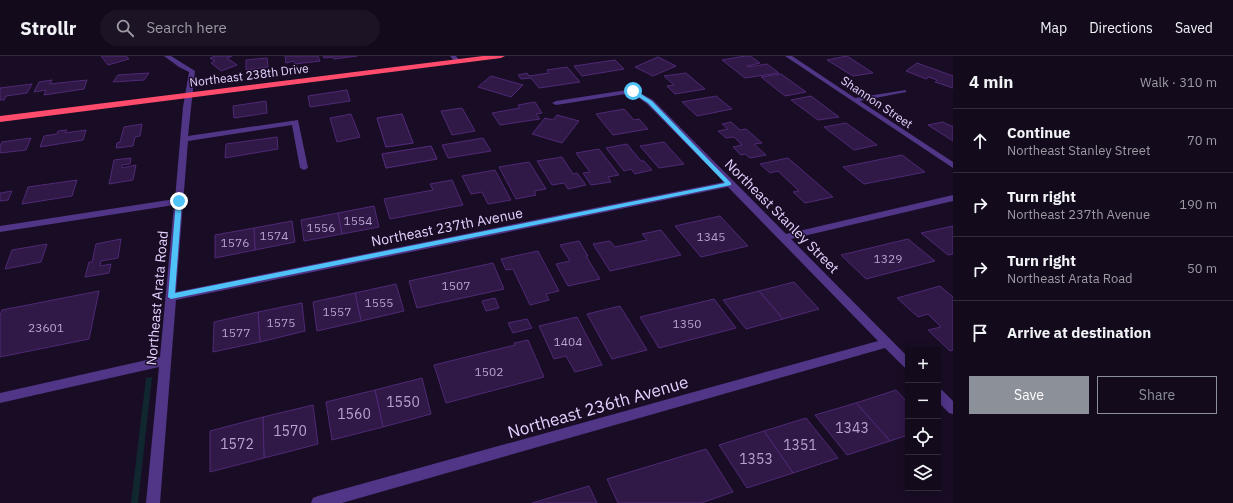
<!DOCTYPE html>
<html lang="en">
<head>
<meta charset="utf-8">
<style>
  :root { --surface:#130a1c; --page:#1c1325; --text:#f1f3f6; --muted:#9d9aa3; --line:#322b3b; --accent:#8c9099 }
  body { margin:0; font-family:"IBM Plex Sans",sans-serif; background:var(--page); color:var(--text) }
  .controls { position:absolute; right:12px; bottom:12px; display:grid; overflow:hidden; border-radius:0px; box-shadow:0 2px 10px #0003 }
  .controls button { width:36px; height:36px; display:grid; place-items:center; padding:0; border:0; border-bottom:1px solid var(--line); background:var(--surface); color:var(--text); font:20px sans-serif }
  .stop { position:absolute; width:12px; height:12px; margin:-9px; border:3px solid #4fc3f7; border-radius:50%; background:#fff }
  .stop.end { background:#4fc3f7; border-color:#fff; box-shadow:0 1px 4px #0008 }
  .list { margin:0; padding:0; list-style:none }
  h2 { display:flex; justify-content:space-between; align-items:center; height:52px; margin:0; padding:0 16px; font-size:17px }
  h2 small { font-size:13px; font-weight:400; color:var(--muted) }
  .list li { display:grid; grid-template-columns:26px 1fr auto; gap:12px; align-items:center; box-sizing:border-box; height:64px; padding:0 16px; border-top:1px solid var(--line) }
  .list b { display:block; font-size:15px; white-space:nowrap }
  .list p { margin:0; font-size:13px; white-space:nowrap; color:var(--muted) }
  .list em { font-size:13px; font-style:normal; color:var(--muted) }
  .actions { display:flex; gap:8px; padding:12px 16px }
  .actions a { flex:1; padding:9px 0; border:1px solid var(--accent); border-radius:0px; text-align:center; font-size:14px; color:var(--accent) }
  .actions .main { background:var(--accent); color:#fff }
  .icon { flex:none; width:22px; height:22px; fill:none; stroke:currentColor; stroke-width:2; stroke-linecap:round; stroke-linejoin:round }
  .map { position:relative; flex:none; width:953px; height:447px; overflow:hidden }
  header { display:flex; align-items:center; gap:24px; box-sizing:border-box; height:56px; padding:0 20px; background:var(--surface); border-bottom:1px solid var(--line) }
  header strong { font-size:19px }
  nav { display:flex; gap:22px; margin-inline-start:auto; font-size:14px }
  .search { width:280px; height:36px; background:var(--page); display:flex; align-items:center; gap:10px; box-sizing:border-box; padding:0 14px; border-radius:22px; color:var(--muted); font-size:15px }
  main { display:flex }
  aside { flex:1; background:var(--surface) }
  .map>svg:first-child { display:block }
</style>
</head>
<body>
<header>
<strong>Strollr</strong>
<div class="search"><svg class="icon" aria-label="search" viewBox="0 0 24 24"><circle cx="10" cy="10" r="6"/><path d="M15 15l6 6"/></svg>Search here</div>
<nav><a>Map</a><a>Directions</a><a>Saved</a></nav>
</header>
<main>
<div class="map">
<svg width="953" height="447" viewBox="0 0 953 447">
  <rect width="100%" height="100%" fill="#190d25"/>
  <path fill="#102730" d="M152 321 138 447H131L146 322Z"/>
  <g fill="#301847" stroke="#4f2975">
    <path d="M101 0H126L129 3 108 9Z"/>
    <path d="M215 0H232L227 2 237 9 221 15 211 7 215 5 210 2Z"/>
    <path d="M285 0H318L320 5 295 8 294 5 286 7Z"/>
    <path d="M323 0H357L334 3 333 1 324 2Z"/>
    <path d="M745 0H750L760 7 747 10 748 11 767 8 779 17 745 22 722 4Z"/>
    <path d="M847 0 873 17 853 20 827 4Z"/>
    <path d="M658 1 676 10 653 20 635 11Z"/>
    <path d="M267 2 268 11 246 14V4Z"/>
    <path d="M615 4 624 13 582 20 574 10Z"/>
    <path d="M917 7 953 20V32L935 26 937 24 929 21 926 23 906 15Z"/>
    <path d="M567 11 580 26 539 32 531 22 521 23 518 19 527 17 529 20 549 17 547 14Z"/>
    <path d="M149 17 144 24 113 26 118 19Z"/>
    <path d="M686 17 705 33 675 38 667 30 674 29 664 20Z"/>
    <path d="M781 18 806 36 785 40 761 21Z"/>
    <path d="M491 20 523 29 511 41 478 31Z"/>
    <path d="M52 24 50 28 87 24 84 33 44 39 46 34 34 36 39 26Z"/>
    <path d="M32 28 27 37 6 40 4 44H0V32Z"/>
    <path d="M347 34 350 45 310 51 308 40Z"/>
    <path d="M716 40 732 53 697 60 682 46Z"/>
    <path d="M811 40 839 61 818 64 791 44Z"/>
    <path d="M266 45 267 57 234 62 233 50Z"/>
    <path d="M535 46 542 57 536 58 540 63 500 69 492 57 520 52 518 49Z"/>
    <path d="M462 52 475 75 452 79 441 55Z"/>
    <path d="M624 53 634 64 639 63 648 73 613 79 596 58Z"/>
    <path d="M351 58 360 81 337 86 330 62Z"/>
    <path d="M402 58 413 87 386 91 377 62Z"/>
    <path d="M402 58 413 87 386 91 377 62Z"/>
    <path d="M557 59 579 65 562 87 532 78 545 62 553 64Z"/>
    <path d="M731 66 740 74 746 73 762 87 754 88 766 99 750 102 745 98 741 99 733 91 742 89 734 81 726 82 718 75 728 73 722 68Z"/>
    <path d="M943 66 951 70H953V85L928 69Z"/>
    <path d="M846 67 877 89 854 94 824 71Z"/>
    <path d="M142 68 140 80 135 81 133 90 116 92 117 87 120 86 124 71Z"/>
    <path d="M67 74 65 77 86 74 83 84 40 91 44 80 57 78 58 75Z"/>
    <path d="M277 81 278 93 225 102 226 88Z"/>
    <path d="M31 82 26 94 0 97V90L2 86Z"/>
    <path d="M483 82 491 95 448 102 442 89Z"/>
    <path d="M664 86 684 108 659 112 640 90Z"/>
    <path d="M627 88 641 105H644L652 114 635 118 631 113 624 115 606 92Z"/>
    <path d="M431 90 437 103 386 112 382 98Z"/>
    <path d="M431 90 437 103 386 112 382 98Z"/>
    <path d="M599 93 619 119 608 121 611 126 591 129 583 117 590 116 576 97Z"/>
    <path d="M902 99 925 116 864 128 843 111Z"/>
    <path d="M562 101 573 118 577 117 586 129 568 133 564 127 552 129 537 105Z"/>
    <path d="M131 102 130 108 122 109V112L136 109 133 124 109 128 114 104Z"/>
    <path d="M788 102 833 141 805 147 793 136 799 135 778 115 770 117 760 108Z"/>
    <path d="M529 106 546 133 534 135 536 139 516 143 499 111Z"/>
    <path d="M495 114 511 144 488 148 482 136 471 138 462 120Z"/>
    <path d="M77 124 72 140 22 148 28 131Z"/>
    <path d="M452 124 463 149 390 163 384 143 433 134 430 128Z"/>
    <path d="M12 135 8 144 0 145V137Z"/>
    <path d="M374 150 379 171 342 178 338 157Z"/>
    <path d="M338 157 342 178 304 185 301 164Z"/>
    <path d="M720 160 748 190 701 201 675 170Z"/>
    <path d="M292 165 295 186 255 194 254 172Z"/>
    <path d="M953 170V198L948 199 921 177Z"/>
    <path d="M254 172 255 194 215 202V179Z"/>
    <path d="M661 174 681 199 610 215 593 188 610 185 615 191 647 184 642 178Z"/>
    <path d="M121 183 118 202 101 205 100 210 111 208 109 217 85 221 89 206H92L96 188Z"/>
    <path d="M908 183 935 205 866 223 841 199Z"/>
    <path d="M579 185 588 200H586L600 223 568 230 556 208 570 205 560 189Z"/>
    <path d="M47 188 41 206 5 213 12 194Z"/>
    <path d="M538 195 559 235 546 238 549 244 530 249 513 213 506 214 501 203Z"/>
    <path d="M493 207 504 233 417 252 409 225Z"/>
    <path d="M794 226 819 253 783 263 759 235Z"/>
    <path d="M396 228 404 255 361 265 355 237Z"/>
    <path d="M940 230 953 241V294L950 295 928 274 941 271 928 258 918 261 897 242Z"/>
    <path d="M99 235 89 283 0 301V260L2 254Z"/>
    <path d="M759 235 783 263 746 273 723 244Z"/>
    <path d="M355 237 361 265 317 275 313 246Z"/>
    <path d="M495 242 499 252 486 255 482 245Z"/>
    <path d="M714 243 736 272 659 292 640 261Z"/>
    <path d="M302 247 305 275 260 286 258 256Z"/>
    <path d="M620 250 647 294 612 303 587 258Z"/>
    <path d="M258 256 260 286 213 296 214 266Z"/>
    <path d="M577 261 602 309 575 316 566 300 554 303 539 270Z"/>
    <path d="M527 263 532 272 513 277 508 267Z"/>
    <path d="M528 284 544 321 446 347 434 309 515 289 514 287Z"/>
    <path d="M422 322 431 358 383 371 375 334Z"/>
    <path d="M375 334 383 371 332 384 326 346Z"/>
    <path d="M896 334 908 347V379L890 385 856 347Z"/>
    <path d="M856 347 890 385 847 399 815 359Z"/>
    <path d="M313 349 318 388 264 402 263 361Z"/>
    <path d="M263 361 264 402 210 416V375Z"/>
    <path d="M806 362 838 402 793 417 764 375Z"/>
    <path d="M764 375 793 417 747 432 719 389Z"/>
    <path d="M706 393 733 436 701 447H618L607 423Z"/>
    <path d="M589 430 597 447H532Z"/>
  </g>
  <g fill="none" stroke-linecap="round" stroke-linejoin="round">
    <g fill="#513587" fill-rule="evenodd">
      <path d="M164 0H171L195 15 188 80 298 64 308 112 304 114 300 112 292 69 188 85 176 236 724 126 647 48 632 37 556 49 552 47 556 45 633 33 653 44 786 178 953 139V145L791 183 908 301V313L904 311 885 292 342 447H311L313 442 318 440 878 285 728 131 176 244 160 447H146L159 311 0 347V337L160 301 174 149 0 176V170L175 143 183 51 189 16 179 11Z"/>
      <path d="M450 0H456L460 5 455 6Z"/>
      <path d="M785 0H792L855 42 906 34V36L860 45 953 106V112Z"/>
      <path d="M938 333 942 334 953 345V358L949 357 938 346Z"/>
    </g>
    <path fill="#ff4c6d" fill-rule="evenodd" d="M483 0H505L501 2 0 66V60Z"/>
  </g>
  <path fill="#4fc3f7" d="M633 33 652 45 731 127V129L171 243 168 241 176 145 179 143 182 145 175 237 725 127 648 47 631 36Z"/>
  <g text-anchor="middle" dominant-baseline="central" stroke-width="3" stroke-linejoin="round" paint-order="stroke">
    <g font-size="12" fill="#e4d1ff" stroke="#190d25">
      <text transform="translate(249 19) rotate(-7)">Northeast 238th Drive</text>
      <text transform="translate(877 46) rotate(34)">Shannon Street</text>
    </g>
    <g font-size="12" fill="#b7a3d1">
      <text x="358" y="164">1554</text>
      <text x="321" y="171">1556</text>
      <text x="274" y="179">1574</text>
      <text x="711" y="180">1345</text>
      <text x="235" y="186">1576</text>
      <text x="888" y="202">1329</text>
      <text x="456" y="229">1507</text>
      <text x="379" y="246">1555</text>
      <text x="337" y="255">1557</text>
      <text x="281" y="266">1575</text>
      <text x="687" y="267">1350</text>
      <text x="46" y="271">23601</text>
      <text x="236" y="276">1577</text>
      <text x="568" y="285">1404</text>
      <text x="489" y="315">1502</text>
    </g>
    <g font-size="14" fill="#e4d1ff" stroke="#190d25">
      <text transform="translate(782 160) rotate(45)">Northeast Stanley Street</text>
      <text transform="translate(447 171) rotate(-11)">Northeast 237th Avenue</text>
      <text transform="translate(157 242) rotate(-85)">Northeast Arata Road</text>
    </g>
    <g font-size="14" fill="#b7a3d1">
      <text x="403" y="346">1550</text>
      <text x="354" y="358">1560</text>
      <text x="852" y="372">1343</text>
      <text x="290" y="375">1570</text>
      <text x="237" y="388">1572</text>
      <text x="800" y="389">1351</text>
      <text x="756" y="403">1353</text>
    </g>
    <g font-size="17" fill="#e4d1ff" stroke="#190d25">
      <text transform="translate(598 351) rotate(-16)">Northeast 236th Avenue</text>
    </g>
  </g>
</svg>
<div class="controls">
<button>+</button>
<button>−</button>
<button><svg class="icon" aria-label="locate" viewBox="0 0 24 24"><circle cx="12" cy="12" r="6"/><path d="M12 2v4M12 18v4M2 12h4M18 12h4"/></svg></button>
<button><svg class="icon" aria-label="layers" viewBox="0 0 24 24"><path d="M12 4l9 5-9 5-9-5zM3 14l9 5 9-5"/></svg></button>
</div>
<div class="stop" style="left:633px;top:35px"></div>
<div class="stop end" style="left:179px;top:145px"></div>
</div>
<aside>
<h2>4 min<small>Walk · 310 m</small></h2>
<ul class="list">
<li><svg class="icon" aria-label="ahead" viewBox="0 0 24 24"><path d="M12 20V5M6 11l6-6 6 6"/></svg><div><b>Continue</b><p>Northeast Stanley Street</p></div><em>70 m</em></li>
<li><svg class="icon" aria-label="right" viewBox="0 0 24 24"><path d="M7 20v-9h11M14 6l5 5-5 5"/></svg><div><b>Turn right</b><p>Northeast 237th Avenue</p></div><em>190 m</em></li>
<li><svg class="icon" aria-label="right" viewBox="0 0 24 24"><path d="M7 20v-9h11M14 6l5 5-5 5"/></svg><div><b>Turn right</b><p>Northeast Arata Road</p></div><em>50 m</em></li>
<li><svg class="icon" aria-label="arrive" viewBox="0 0 24 24"><path d="M6 21V4h12l-3 4 3 4H6"/></svg><div><b>Arrive at destination</b></div></li>
</ul>
<div class="actions"><a class="main">Save</a><a>Share</a></div>
</aside>
</main>
</body>
</html>
